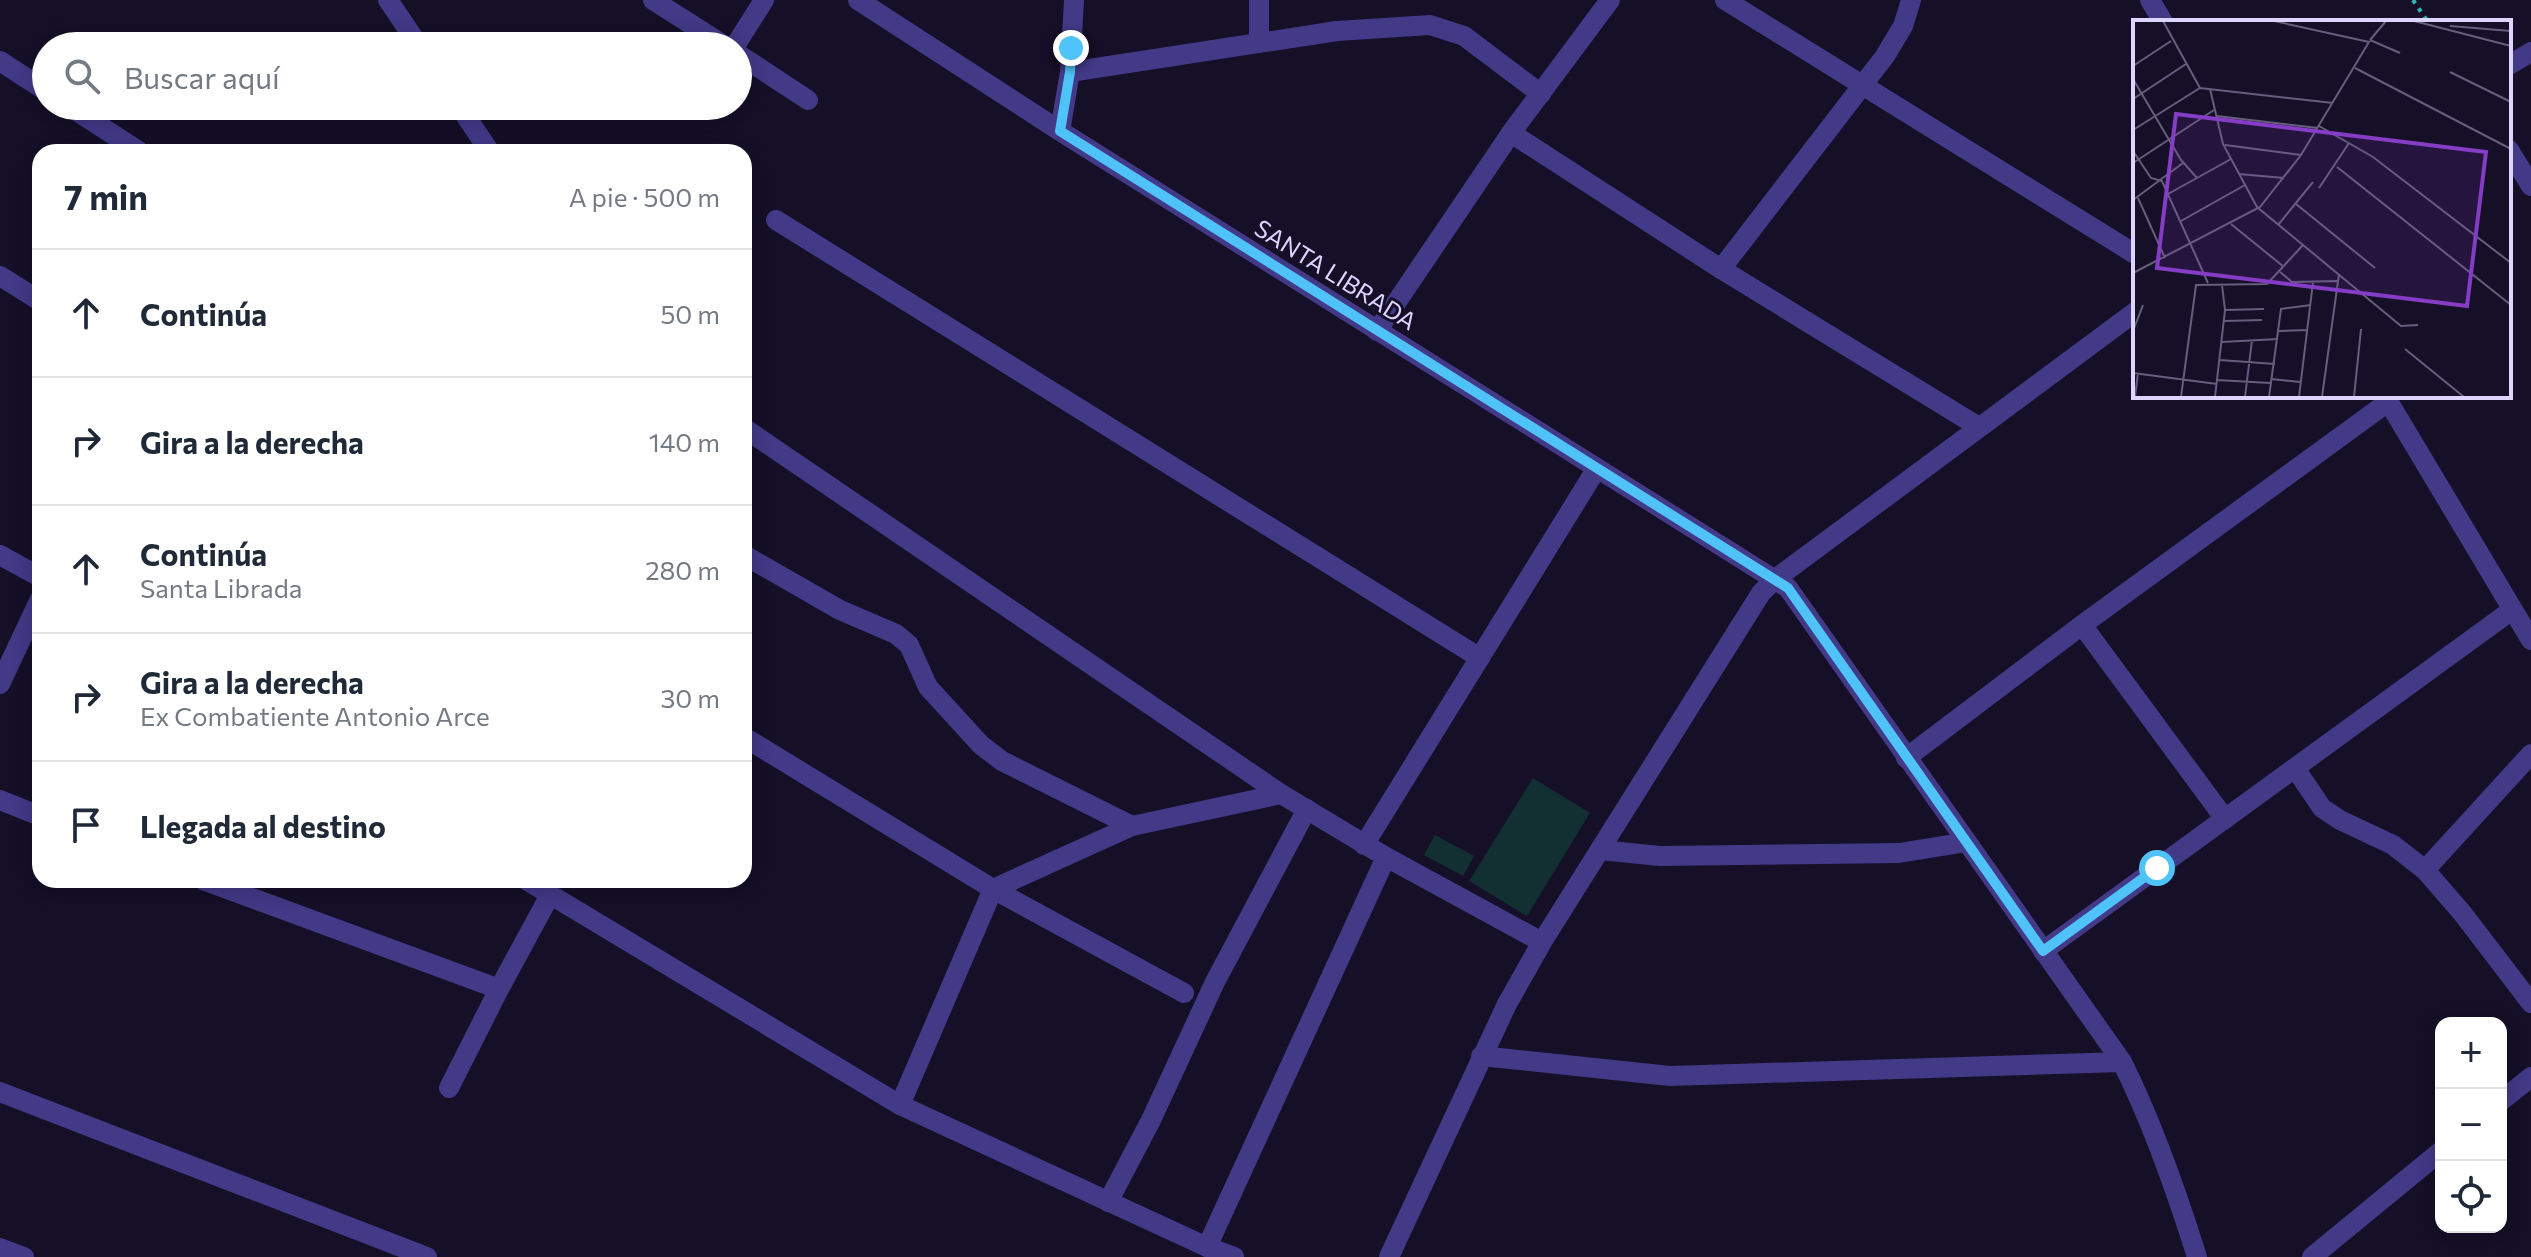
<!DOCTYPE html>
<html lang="es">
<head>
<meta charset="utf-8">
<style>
  :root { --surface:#fff; --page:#f2f2f3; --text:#1f2937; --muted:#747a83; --line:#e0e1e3 }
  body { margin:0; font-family:Commissioner,sans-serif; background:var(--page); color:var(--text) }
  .controls { position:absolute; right:24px; bottom:24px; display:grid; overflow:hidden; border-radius:16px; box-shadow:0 4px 20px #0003 }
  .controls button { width:72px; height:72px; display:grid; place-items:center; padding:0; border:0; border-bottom:2px solid var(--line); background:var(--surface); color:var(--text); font:40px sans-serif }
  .stop { position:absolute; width:24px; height:24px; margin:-18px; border:6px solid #4fc3f7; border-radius:50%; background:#fff }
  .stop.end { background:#4fc3f7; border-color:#fff; box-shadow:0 2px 8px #0008 }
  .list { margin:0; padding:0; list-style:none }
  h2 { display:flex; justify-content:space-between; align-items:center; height:104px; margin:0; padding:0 32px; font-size:34px }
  h2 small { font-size:26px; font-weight:400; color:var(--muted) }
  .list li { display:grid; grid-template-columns:52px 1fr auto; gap:24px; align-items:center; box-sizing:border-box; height:128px; padding:0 32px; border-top:2px solid var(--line) }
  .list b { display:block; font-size:30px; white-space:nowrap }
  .list p { margin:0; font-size:26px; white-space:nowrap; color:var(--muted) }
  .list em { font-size:26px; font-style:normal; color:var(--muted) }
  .icon { flex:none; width:44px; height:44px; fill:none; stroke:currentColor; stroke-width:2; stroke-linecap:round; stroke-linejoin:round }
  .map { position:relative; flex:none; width:2531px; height:1257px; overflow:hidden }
  .search { position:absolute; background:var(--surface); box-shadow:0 4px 20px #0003; left:32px; top:32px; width:720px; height:88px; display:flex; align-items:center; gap:20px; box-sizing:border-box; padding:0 28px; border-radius:44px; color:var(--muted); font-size:30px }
  .panel { position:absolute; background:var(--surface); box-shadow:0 4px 20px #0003; left:32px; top:144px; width:720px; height:744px; border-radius:24px }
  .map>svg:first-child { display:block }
</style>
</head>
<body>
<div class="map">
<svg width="2531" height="1257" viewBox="0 0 2531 1257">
  <rect width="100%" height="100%" fill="#150f27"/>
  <g fill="#122f31">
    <path d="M1533 778 1590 813 1527 916 1469 881Z"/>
    <path d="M1435 835 1474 856 1463 876 1424 855Z"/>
  </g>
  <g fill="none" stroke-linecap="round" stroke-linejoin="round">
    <path stroke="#2db7bb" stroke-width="4" stroke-dasharray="4 6" stroke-linecap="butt" d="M2413 0 2428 22"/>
    <g stroke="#423987" stroke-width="20">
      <path d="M388 0 419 46"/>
      <path d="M653 0 725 46"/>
      <path d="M858 0 1060 131 1788 588 2122 1062C2153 1124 2176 1190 2197 1257"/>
      <path d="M1725 0 2135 254"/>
      <path d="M2150 0 2163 22"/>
      <path d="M1259 43V0"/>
      <path d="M735 46 764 0"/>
      <path d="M738 54 808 100"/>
      <path d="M0 61 46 91"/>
      <path d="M2509 65 2531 52"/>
      <path d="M1070 72 1337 31 1430 25 1464 36 1541 94"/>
      <path d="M69 106 140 152"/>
      <path d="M459 106 490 152"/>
      <path d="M1060 131 1070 72 1074 0"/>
      <path d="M1511 133 1721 269 1979 427"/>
      <path d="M2509 150 2531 186"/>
      <path d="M776 220 1480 658"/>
      <path d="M1721 269 1885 56 1903 26 1911 0"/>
      <path d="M0 276 40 301"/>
      <path d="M1377 331 1511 133 1610 0"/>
      <path d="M2385 396 2531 640"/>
      <path d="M744 428 1281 794 1386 857 1542 942"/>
      <path d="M0 555 40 577"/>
      <path d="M744 555 840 610 896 634 909 645 928 687 981 745 1002 761 1132 826"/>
      <path d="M2082 625 2225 819"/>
      <path d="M0 684 40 599"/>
      <path d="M744 737 993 889 1184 993"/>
      <path d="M1906 758 2082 625 2388 402"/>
      <path d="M2295 768 2322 808 2340 820 2393 845 2425 870 2463 914 2531 1003"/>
      <path d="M0 800 40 816"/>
      <path d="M1364 845 1597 468"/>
      <path d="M1600 850 1660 856 1899 853 1967 842"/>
      <path d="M2425 870 2531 754"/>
      <path d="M203 880 499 989"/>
      <path d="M526 880 900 1105 1207 1247 1234 1257"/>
      <path d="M2043 951 2512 610"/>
      <path d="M1481 1056 1670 1076 2122 1062"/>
      <path d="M449 1088 499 989 550 895"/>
      <path d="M0 1092 427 1257"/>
      <path d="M2501 1101 2531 1077"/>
      <path d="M900 1105 993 889 1132 826 1281 794"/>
      <path d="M1108 1202 1151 1120 1215 982 1307 809"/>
      <path d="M1207 1247 1386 857"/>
      <path d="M0 1248 24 1257"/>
      <path d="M1389 1257 1507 1004 1542 942 1761 593 1774 580 2135 312"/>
      <path d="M2312 1257 2441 1151"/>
    </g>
  </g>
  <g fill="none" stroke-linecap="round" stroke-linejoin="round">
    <path stroke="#4fc3f7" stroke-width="10" d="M1071 48 1070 72 1060 131 1788 588 2043 951 2157 868"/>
  </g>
  <g text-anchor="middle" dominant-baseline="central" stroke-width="6" stroke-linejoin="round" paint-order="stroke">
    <g font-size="24" fill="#ddd5ff" stroke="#150f27">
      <text transform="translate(1336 274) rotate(32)">SANTA LIBRADA</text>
    </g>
  </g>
  <g transform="translate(2133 20)">
    <rect width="378" height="378" fill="#150f27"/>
    <path fill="none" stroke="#655e7d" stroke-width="2" d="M30 1 67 68M281 1 378 26M317 6 378 11M237 20 267 33M237 20 253 1M0 46 38 21M222 48 378 129M317 52 378 82M0 59 48 140 64 158M77 69 90 124 124 187 268 306 285 305M0 79 53 44M84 96 185 108M186 106 240 137 378 243M0 110 67 68 200 83M92 125 168 135M0 131 18 158 29 161 75 263M0 143 81 90M204 147 378 285M106 154 151 158M186 168 216 123M35 174 98 139M5 178 32 238M0 180 50 143M163 184 242 248M48 201 112 165M98 204 151 247M145 205 180 162M147 252 159 262 204 261M0 253 127 187 168 135 236 22 141 1M92 290 131 289M91 301 129 300M0 311 10 285M146 311 174 310M89 322 145 319M272 329 331 377M87 340 142 344M0 353 84 364M138 359 167 362M84 360 137 363M2 377 5 353M48 377 63 265 134 264 170 225M82 377 92 290 89 265M112 377 119 320M136 377 148 289 178 285M166 377 180 262M189 377 206 254M221 377 228 309"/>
    <path fill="#853dc5" fill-opacity="0.15" stroke="#853dc5" stroke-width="4" d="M43 94 353 132 334 286 24 248Z"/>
    <rect width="378" height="378" fill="none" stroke="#ddd5ff" stroke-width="4"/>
  </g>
</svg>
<div class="controls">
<button>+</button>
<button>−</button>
<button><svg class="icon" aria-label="locate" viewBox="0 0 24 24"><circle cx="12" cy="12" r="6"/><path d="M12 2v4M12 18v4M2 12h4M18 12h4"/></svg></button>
</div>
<div class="stop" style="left:2157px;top:868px"></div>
<div class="stop end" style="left:1071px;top:48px"></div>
<div class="search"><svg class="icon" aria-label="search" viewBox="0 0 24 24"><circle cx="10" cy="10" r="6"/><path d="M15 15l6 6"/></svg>Buscar aquí</div>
<section class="panel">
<h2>7 min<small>A pie · 500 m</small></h2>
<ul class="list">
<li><svg class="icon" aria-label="ahead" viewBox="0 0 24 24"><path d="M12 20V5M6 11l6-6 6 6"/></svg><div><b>Continúa</b></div><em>50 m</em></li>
<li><svg class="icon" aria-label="right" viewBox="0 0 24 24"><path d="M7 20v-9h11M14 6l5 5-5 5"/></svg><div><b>Gira a la derecha</b></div><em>140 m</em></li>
<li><svg class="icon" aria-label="ahead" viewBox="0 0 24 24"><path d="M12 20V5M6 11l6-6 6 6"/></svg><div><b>Continúa</b><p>Santa Librada</p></div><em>280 m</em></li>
<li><svg class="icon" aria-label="right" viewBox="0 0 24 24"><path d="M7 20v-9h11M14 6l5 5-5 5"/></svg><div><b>Gira a la derecha</b><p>Ex Combatiente Antonio Arce</p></div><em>30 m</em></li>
<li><svg class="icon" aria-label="arrive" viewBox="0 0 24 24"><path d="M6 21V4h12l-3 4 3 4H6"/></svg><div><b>Llegada al destino</b></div></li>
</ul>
</section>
</div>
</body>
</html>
